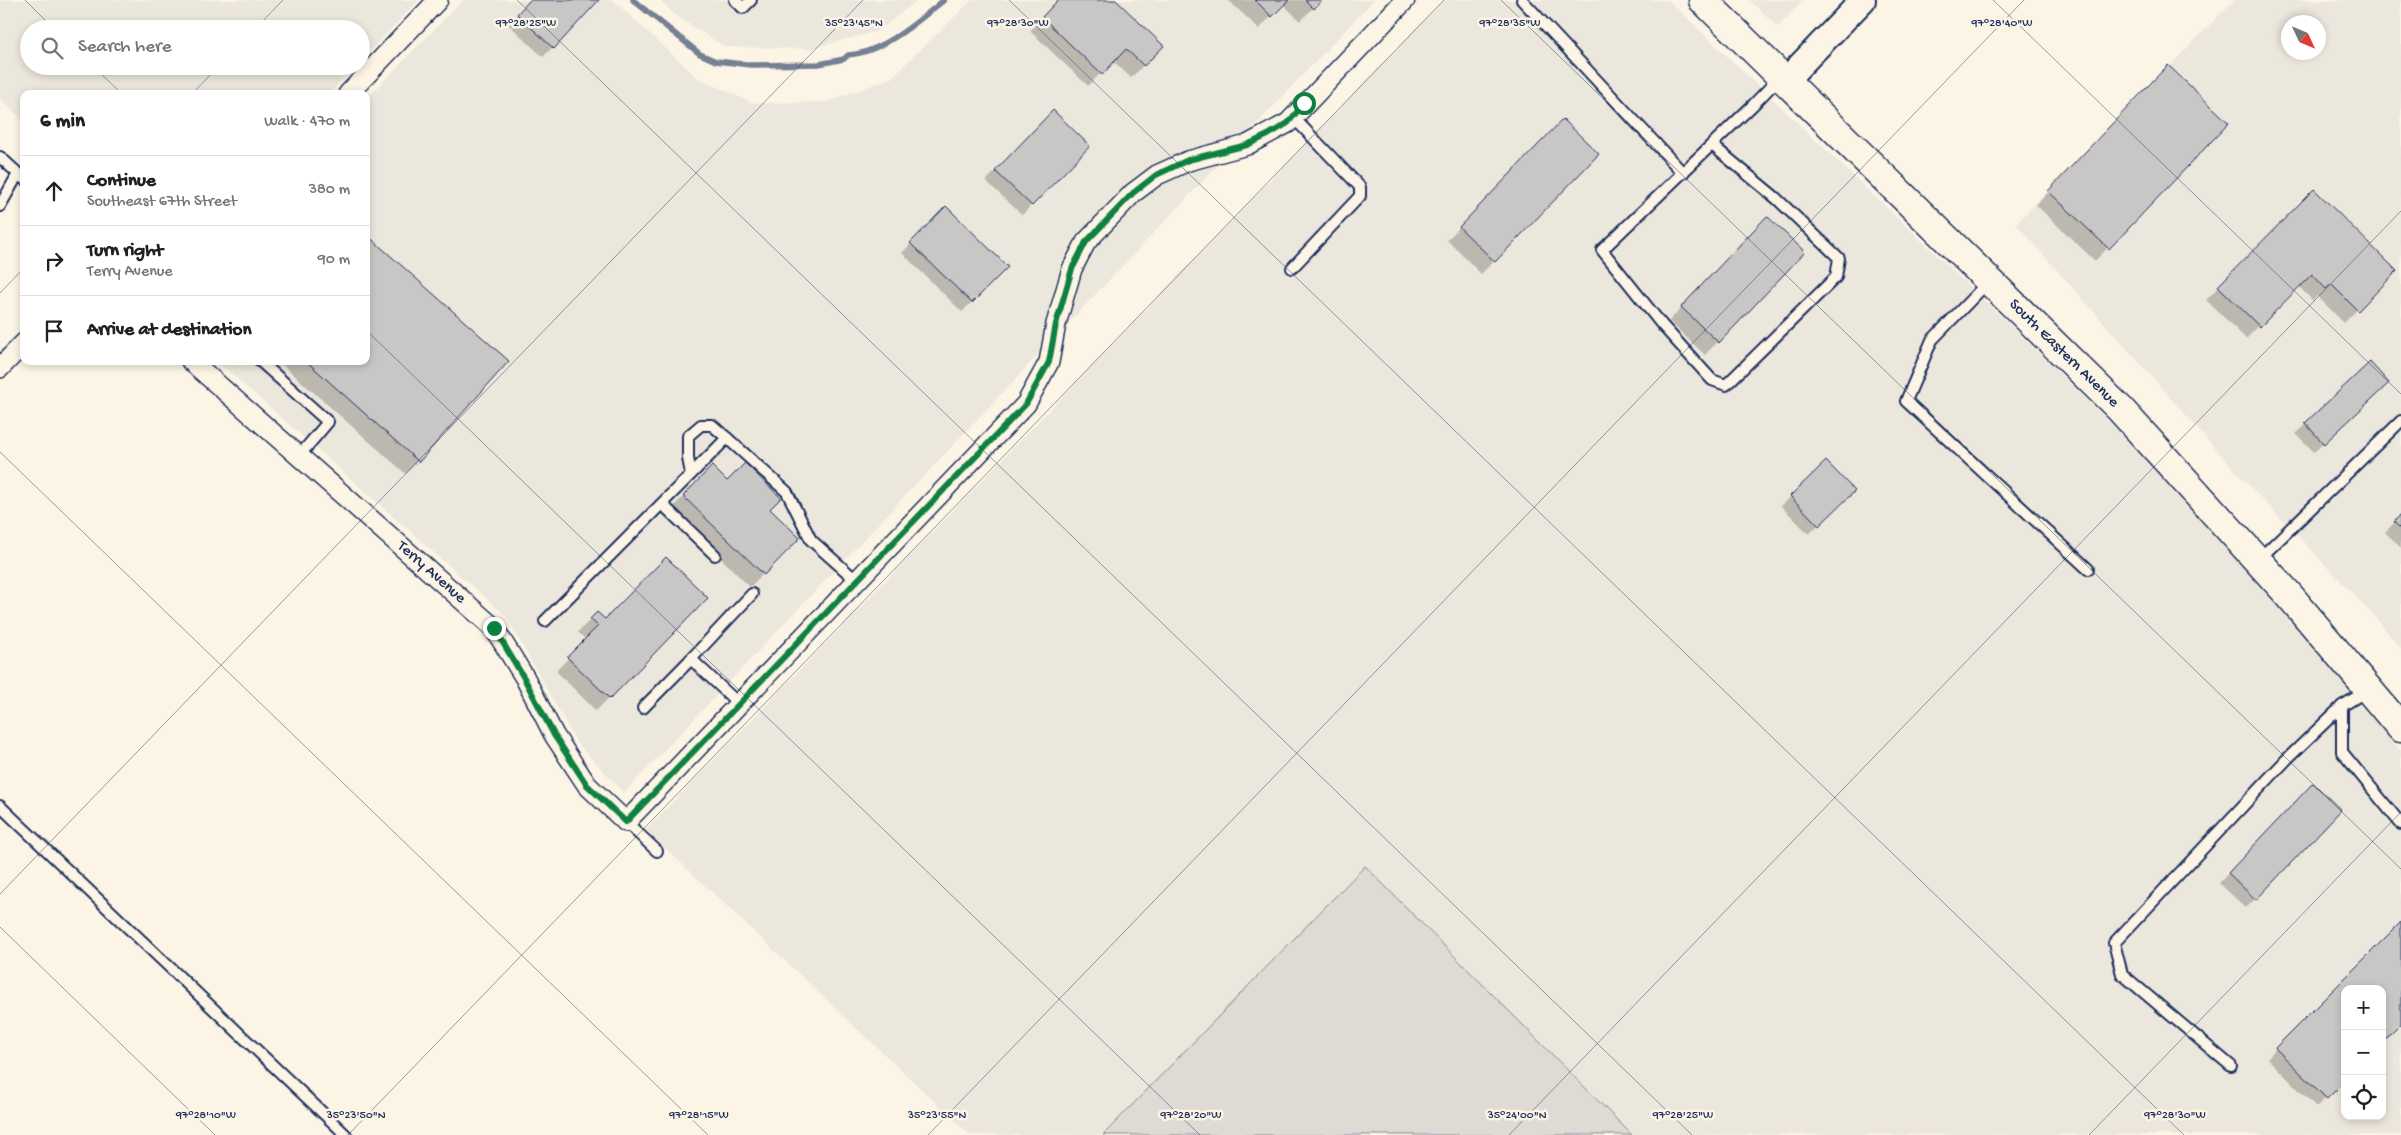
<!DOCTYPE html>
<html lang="en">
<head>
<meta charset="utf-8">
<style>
  :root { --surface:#fff; --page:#f6f6f6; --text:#202124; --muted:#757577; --line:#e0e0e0 }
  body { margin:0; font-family:"Gochi Hand",sans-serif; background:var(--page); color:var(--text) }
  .controls { position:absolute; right:15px; bottom:15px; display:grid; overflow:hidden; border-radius:10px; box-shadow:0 2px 8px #0003 }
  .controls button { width:45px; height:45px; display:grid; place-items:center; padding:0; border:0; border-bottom:1px solid var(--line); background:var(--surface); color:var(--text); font:25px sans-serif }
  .compass { position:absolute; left:2281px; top:15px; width:45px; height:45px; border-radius:50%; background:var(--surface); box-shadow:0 2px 8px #0003; rotate:134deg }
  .stop { position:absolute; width:15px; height:15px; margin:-11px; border:4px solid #0b8043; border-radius:50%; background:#fff }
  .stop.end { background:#0b8043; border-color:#fff; box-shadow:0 1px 5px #0008 }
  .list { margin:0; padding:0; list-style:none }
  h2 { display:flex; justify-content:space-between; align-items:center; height:65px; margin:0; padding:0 20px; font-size:21px }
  h2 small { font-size:16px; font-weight:400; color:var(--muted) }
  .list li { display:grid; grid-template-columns:32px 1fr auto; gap:15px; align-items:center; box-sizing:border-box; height:70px; padding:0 20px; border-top:1px solid var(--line) }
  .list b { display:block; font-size:19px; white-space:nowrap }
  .list p { margin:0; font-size:16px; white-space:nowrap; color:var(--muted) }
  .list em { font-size:16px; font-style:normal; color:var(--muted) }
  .icon { flex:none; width:28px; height:28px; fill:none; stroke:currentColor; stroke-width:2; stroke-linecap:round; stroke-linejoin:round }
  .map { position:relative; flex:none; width:2401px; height:1135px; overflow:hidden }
  .search { position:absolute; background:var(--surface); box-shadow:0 2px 8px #0003; left:20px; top:20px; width:350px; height:55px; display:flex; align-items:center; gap:12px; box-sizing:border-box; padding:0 18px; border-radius:28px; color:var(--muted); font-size:19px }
  .panel { position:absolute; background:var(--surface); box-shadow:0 2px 8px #0003; left:20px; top:90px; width:350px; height:275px; border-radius:10px }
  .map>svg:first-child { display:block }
</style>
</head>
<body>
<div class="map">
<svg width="2401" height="1135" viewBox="0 0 2401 1135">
  <rect width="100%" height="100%" fill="#fcf5e5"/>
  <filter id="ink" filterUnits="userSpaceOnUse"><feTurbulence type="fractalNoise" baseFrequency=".02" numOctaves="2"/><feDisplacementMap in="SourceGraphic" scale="10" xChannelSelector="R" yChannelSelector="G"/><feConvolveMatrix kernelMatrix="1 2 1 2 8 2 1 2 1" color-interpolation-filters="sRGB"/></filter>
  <g filter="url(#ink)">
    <g fill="#ece7dc" fill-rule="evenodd">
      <path d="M0 0H419L361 60V29H29V66H355L329 94H24V121L0 99Z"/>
      <path d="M463 0H613L698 78 753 103 826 102 891 78 972 0H1374L624 793 577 743 506 616 217 361H366V99Z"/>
      <path d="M660 0H918L878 31 809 49 725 47 676 16Z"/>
      <path d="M1443 0H1668L2028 342 2223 534 2401 751V1135H1632L1365 867 1103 1135H970L646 830ZM2345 989H2382V1116H2345Z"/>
      <path d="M1749 0H1804L1778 27Z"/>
      <path d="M2234 0H2401V649L2375 617 2237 473 2016 224ZM2288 22H2318V52H2288Z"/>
    </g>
    <path fill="#dfdbd4" stroke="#7d8599" d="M1365 866 1632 1135H1103Z"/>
    <g fill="#0003">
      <path d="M531 0H598L543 57 508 24Z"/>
      <path d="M1059 0H1114L1162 46 1131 78 1113 61 1088 86 1030 31Z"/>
      <path d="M1228 0H1321L1300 21 1283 4 1259 29Z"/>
      <path d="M2156 79 2227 123 2095 261 2036 205Z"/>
      <path d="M1053 112 1088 146 1022 215 986 181Z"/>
      <path d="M1550 134 1494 261 1481 274 1447 240Z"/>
      <path d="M2314 191 2395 271 2344 323 2317 296 2313 301 2298 286 2246 339 2206 300Z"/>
      <path d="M946 208 1006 267 962 312 902 253Z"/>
      <path d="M1754 230 1803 252 1705 355 1669 321Z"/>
      <path d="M278 361H508L406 474Z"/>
      <path d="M2370 364 2378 392 2314 452 2296 434Z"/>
      <path d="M1826 463 1853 491 1809 534 1781 506Z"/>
      <path d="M712 468 727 483 768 509 798 538 750 587 671 509Z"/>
      <path d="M2401 516V548L2385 532Z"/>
      <path d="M706 598 596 711 556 671 586 640 578 632 597 613 604 621Z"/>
      <path d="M2304 794 2255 899 2246 908 2219 883Z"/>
      <path d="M2401 923V1022L2382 989H2345L2326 1098 2316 1107 2267 1058Z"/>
    </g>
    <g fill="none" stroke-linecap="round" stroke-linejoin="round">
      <path stroke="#767f94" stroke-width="5.5" d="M633 0 700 54 716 61 751 65 819 64 844 59 848 55C882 53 917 22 944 0"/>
    </g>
    <g fill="#c8c7c6" stroke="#1b2f5e">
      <path d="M530 0H599L554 49 517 14Z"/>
      <path d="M1058 0H1116L1164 46 1144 66 1126 49 1102 75 1042 17Z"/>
      <path d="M1255 0H1289L1272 17Z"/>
      <path d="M1305 0H1322L1314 9Z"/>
      <path d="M2168 65 2229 123 2109 249 2048 191Z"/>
      <path d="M1053 110 1090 146 1032 206 995 171Z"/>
      <path d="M1563 119 1599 154 1495 262 1459 227Z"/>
      <path d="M2314 189 2397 271 2358 311 2331 284 2326 289 2312 274 2260 327 2218 286Z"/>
      <path d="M946 206 1008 267 972 303 910 243Z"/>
      <path d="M1767 216 1805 252 1719 343 1681 307Z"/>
      <path d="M366 234 509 361 419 462 306 361H366Z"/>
      <path d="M2370 362 2389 383 2324 444 2305 423Z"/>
      <path d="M1826 461 1855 491 1819 526 1790 496Z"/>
      <path d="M745 463 781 498 770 509 800 538 764 575 683 496 712 466 727 481Z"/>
      <path d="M2401 514V529L2394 522Z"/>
      <path d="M666 557 708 598 610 699 567 657 598 626 590 619 597 612 605 619Z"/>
      <path d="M2313 783 2341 810 2256 900 2228 873Z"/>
      <path d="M2401 922V1024L2382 1043V989H2345V1081L2327 1099 2275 1048Z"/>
    </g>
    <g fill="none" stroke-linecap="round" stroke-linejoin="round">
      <g stroke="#1b2f5e" stroke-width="14">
        <g id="service">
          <path d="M735 0 743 8 751 0"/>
          <path d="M1522 0 1683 173"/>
          <path d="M1712 145 1776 198 1839 258 1836 277 1726 385 1712 380 1662 325 1602 250 1753 105 1780 77"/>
          <path d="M0 157 24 179"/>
          <path d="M0 206 18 174"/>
          <path d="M1292 268 1360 196V187L1293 117"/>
          <path d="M1989 281 1932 340 1906 401 2088 569"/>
          <path d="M260 361 328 422 299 456"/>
          <path d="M691 474 688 458V436L701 425H712L727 438"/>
          <path d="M662 504 715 555"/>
          <path d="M2258 560 2401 421"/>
          <path d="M545 621 727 438 787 492 811 540 857 581"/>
          <path d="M691 659 752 594"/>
          <path d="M2368 690 2342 706V752L2401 824"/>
          <path d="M643 708 691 659 739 704"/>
          <path d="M0 806 346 1135"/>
          <path d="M626 822 657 851"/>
          <path d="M2231 1066 2122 974 2114 943 2287 759 2342 706"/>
        </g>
      </g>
      <g stroke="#1b2f5e" stroke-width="22">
        <g id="minor">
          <path d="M348 94 438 0"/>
          <path id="s1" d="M191 361 494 628 525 678 554 735 587 785 626 822 1026 404 1049 362 1056 324 1072 269 1086 242 1133 193 1157 175 1188 161 1247 145 1288 123 1405 0"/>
          <path d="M0 368 24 343"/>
        </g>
      </g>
      <g stroke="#1b2f5e" stroke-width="28">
        <path id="tertiary" d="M1786 80 1863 0"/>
      </g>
      <g stroke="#1b2f5e" stroke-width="31">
        <g id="secondary">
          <path id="s2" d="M1703 0 2120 409 2289 595 2401 728"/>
        </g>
      </g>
      <use href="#service" stroke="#fcf5e5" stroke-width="10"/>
      <use href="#minor" stroke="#fcf5e5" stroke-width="19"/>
      <use href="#tertiary" stroke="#fcf5e5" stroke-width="24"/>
      <use href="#secondary" stroke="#fcf5e5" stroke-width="28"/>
    </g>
  </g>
  <g fill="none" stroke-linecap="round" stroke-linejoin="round" filter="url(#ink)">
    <path stroke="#0b8043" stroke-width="6" d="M494 628 524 678 554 735 587 785 626 822 1026 404 1049 362 1056 324 1072 269 1086 242 1133 193 1156 175 1188 160 1247 145 1268 135 1288 123 1304 103"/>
  </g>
  <path fill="none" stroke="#1b2f5e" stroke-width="1" stroke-opacity="0.45" d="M25 0 54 29M517 0 1692 1135M1009 0 2184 1135M1501 0 2401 869M1993 0 2401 394M255 29 283 0M93 66 122 94M192 94 219 66M0 293 24 268M366 330 1200 1135M0 452 708 1135M0 894 863 0M0 927 215 1135M348 1135 1444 0M928 1135 2024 0M1509 1135 2401 211M2089 1135 2401 812"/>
  <g text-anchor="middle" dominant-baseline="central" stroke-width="5" stroke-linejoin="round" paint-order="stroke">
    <g font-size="16" fill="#1b2f5e" stroke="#fcf5e5">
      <text stroke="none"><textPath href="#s2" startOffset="505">South Eastern Avenue</textPath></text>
      <text stroke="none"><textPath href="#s1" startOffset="320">Terry Avenue</textPath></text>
    </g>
  </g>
  <g font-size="12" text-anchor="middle" fill="#1b2f5e" stroke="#fcf5e5" stroke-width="5" stroke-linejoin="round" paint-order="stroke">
    <text x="526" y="26">97°28'25"W</text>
    <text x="1018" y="26">97°28'30"W</text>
    <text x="1510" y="26">97°28'35"W</text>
    <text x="2002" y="26">97°28'40"W</text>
    <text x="854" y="26">35°23'45"N</text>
    <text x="356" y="1118">35°23'50"N</text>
    <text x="937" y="1118">35°23'55"N</text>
    <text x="1517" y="1118">35°24'00"N</text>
    <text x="206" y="1118">97°28'10"W</text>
    <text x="699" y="1118">97°28'15"W</text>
    <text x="1191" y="1118">97°28'20"W</text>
    <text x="1683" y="1118">97°28'25"W</text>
    <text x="2175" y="1118">97°28'30"W</text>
  </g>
</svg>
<div class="controls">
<button>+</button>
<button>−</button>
<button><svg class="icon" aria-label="locate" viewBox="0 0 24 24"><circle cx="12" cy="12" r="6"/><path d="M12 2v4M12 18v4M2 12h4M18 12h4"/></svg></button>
</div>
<svg class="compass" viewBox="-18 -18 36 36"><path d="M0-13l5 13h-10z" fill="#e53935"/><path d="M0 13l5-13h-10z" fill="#757577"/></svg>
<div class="stop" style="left:1304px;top:103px"></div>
<div class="stop end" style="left:494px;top:628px"></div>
<div class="search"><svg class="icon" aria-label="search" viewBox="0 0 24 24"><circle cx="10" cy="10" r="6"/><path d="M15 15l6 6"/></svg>Search here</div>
<section class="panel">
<h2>6 min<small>Walk · 470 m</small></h2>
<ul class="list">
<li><svg class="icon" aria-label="ahead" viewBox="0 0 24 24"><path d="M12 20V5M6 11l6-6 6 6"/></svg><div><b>Continue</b><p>Southeast 67th Street</p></div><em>380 m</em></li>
<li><svg class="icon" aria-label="right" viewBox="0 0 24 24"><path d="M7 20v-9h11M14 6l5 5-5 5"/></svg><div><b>Turn right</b><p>Terry Avenue</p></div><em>90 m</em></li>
<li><svg class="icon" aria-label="arrive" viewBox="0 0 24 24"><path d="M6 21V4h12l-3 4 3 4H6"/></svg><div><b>Arrive at destination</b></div></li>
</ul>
</section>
</div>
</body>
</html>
